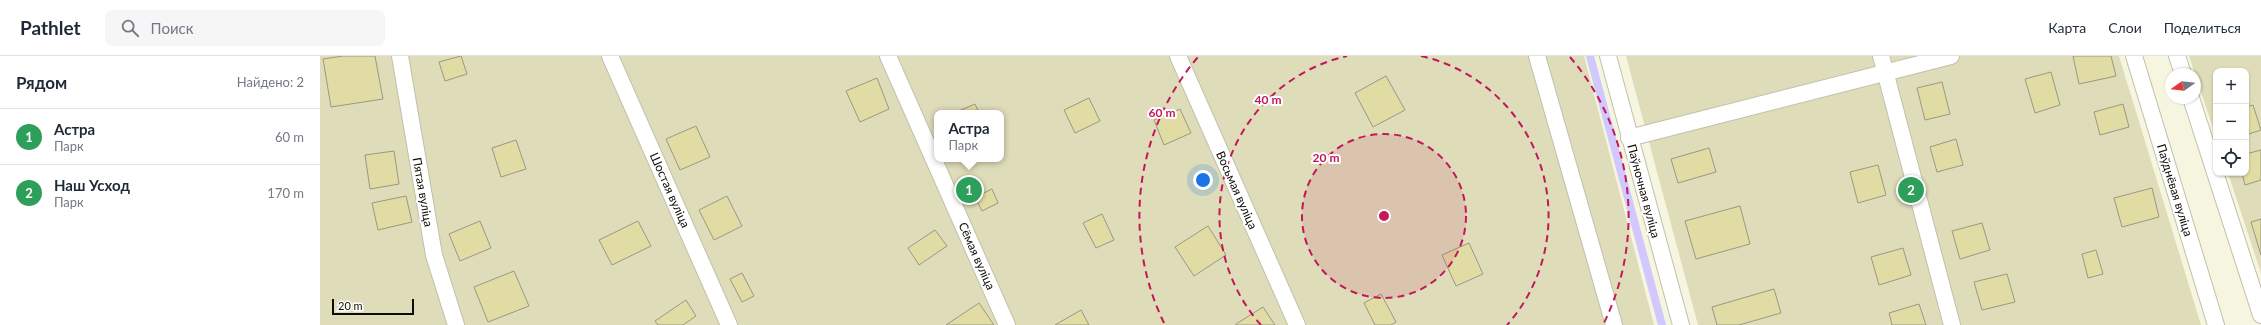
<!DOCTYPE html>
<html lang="ru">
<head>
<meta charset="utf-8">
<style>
  :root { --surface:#fff; --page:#f6f6f7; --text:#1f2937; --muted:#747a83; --line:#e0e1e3; --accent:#d93025 }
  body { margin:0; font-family:Lato,sans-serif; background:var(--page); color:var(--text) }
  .controls { position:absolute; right:12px; top:12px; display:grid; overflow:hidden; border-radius:8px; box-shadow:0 1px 3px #0004 }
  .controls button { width:36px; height:36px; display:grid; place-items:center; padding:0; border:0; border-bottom:1px solid var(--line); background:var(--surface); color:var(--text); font:20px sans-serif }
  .compass { position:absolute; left:1845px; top:12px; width:36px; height:36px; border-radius:50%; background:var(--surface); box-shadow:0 1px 3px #0004; rotate:256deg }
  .scale { position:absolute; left:12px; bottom:10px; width:82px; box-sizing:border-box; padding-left:4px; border:2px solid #0d0c06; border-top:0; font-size:11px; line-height:14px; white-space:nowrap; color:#0d0c06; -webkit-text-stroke:3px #fff; paint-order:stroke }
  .you { position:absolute; left:883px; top:124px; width:14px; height:14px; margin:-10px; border:3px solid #fff; border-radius:50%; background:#1a73e8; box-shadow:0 0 0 6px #1a73e833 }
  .badge { display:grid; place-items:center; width:26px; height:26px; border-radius:50%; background:var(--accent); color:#fff; font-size:13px; font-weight:700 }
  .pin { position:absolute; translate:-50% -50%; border:2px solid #fff; box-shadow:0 1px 4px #0006 }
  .popup { position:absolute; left:614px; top:54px; width:70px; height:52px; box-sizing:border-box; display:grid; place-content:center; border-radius:8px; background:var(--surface); filter:drop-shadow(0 1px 3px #0005); font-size:13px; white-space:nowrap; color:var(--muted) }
  .popup b { font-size:15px; color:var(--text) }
  .popup::after { content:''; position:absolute; left:50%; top:100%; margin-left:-8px; border:8px solid transparent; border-top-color:var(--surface) }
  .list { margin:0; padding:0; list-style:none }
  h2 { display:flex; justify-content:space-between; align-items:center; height:52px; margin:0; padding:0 16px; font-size:17px }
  h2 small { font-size:13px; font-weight:400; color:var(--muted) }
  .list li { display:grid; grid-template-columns:26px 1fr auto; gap:12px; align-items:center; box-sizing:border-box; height:56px; padding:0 16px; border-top:1px solid var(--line) }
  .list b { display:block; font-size:15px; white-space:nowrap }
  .list p { margin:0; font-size:13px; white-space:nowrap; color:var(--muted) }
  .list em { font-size:13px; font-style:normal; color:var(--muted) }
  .icon { flex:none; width:22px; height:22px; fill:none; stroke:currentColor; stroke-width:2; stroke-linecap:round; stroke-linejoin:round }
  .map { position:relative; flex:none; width:1941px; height:269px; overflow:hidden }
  header { display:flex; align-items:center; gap:24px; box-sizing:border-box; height:56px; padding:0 20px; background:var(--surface); border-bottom:1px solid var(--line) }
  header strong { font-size:19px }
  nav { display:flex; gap:22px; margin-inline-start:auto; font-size:14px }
  .search { width:280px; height:36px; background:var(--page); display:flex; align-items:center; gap:10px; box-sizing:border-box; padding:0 14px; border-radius:8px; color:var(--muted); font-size:15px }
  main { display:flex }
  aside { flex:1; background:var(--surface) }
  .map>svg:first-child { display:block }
</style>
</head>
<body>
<header>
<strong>Pathlet</strong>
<div class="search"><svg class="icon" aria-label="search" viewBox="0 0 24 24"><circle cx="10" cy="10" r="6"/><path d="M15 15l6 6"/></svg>Поиск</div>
<nav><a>Карта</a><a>Слои</a><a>Поделиться</a></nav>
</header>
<main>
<aside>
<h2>Рядом<small>Найдено: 2</small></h2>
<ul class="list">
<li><span class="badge" style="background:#2e9e5b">1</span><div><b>Астра</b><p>Парк</p></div><em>60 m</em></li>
<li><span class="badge" style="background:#2e9e5b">2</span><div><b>Наш Усход</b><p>Парк</p></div><em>170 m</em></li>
</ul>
</aside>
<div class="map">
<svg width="1941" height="269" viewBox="0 0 1941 269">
  <rect width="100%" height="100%" fill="#f6f5df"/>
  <g fill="#dfdcb9" fill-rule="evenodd">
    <path d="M0 0H1264L1334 269H0ZM617 57H681V103H617Z"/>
    <path d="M1306 0H1799L1881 269H1378Z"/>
    <path d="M1869 0H1941V217L1908 117H1926V15H1896V81Z"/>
  </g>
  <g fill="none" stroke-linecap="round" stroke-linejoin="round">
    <path stroke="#d1c9fe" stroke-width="8" d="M1270 0 1342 269"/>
  </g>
  <g fill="#e1dca4" stroke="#9a9884">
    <path d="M23 0H55L63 43 11 51 3 3Z"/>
    <path d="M141 0 147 18 125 25 119 6Z"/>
    <path d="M1753 0H1791L1796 20 1759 28Z"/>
    <path d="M1731 16 1740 49 1715 57 1705 23Z"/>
    <path d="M1066 20 1085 54 1053 71 1035 37Z"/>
    <path d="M557 22 569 53 540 66 526 35Z"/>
    <path d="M1622 26 1630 58 1605 64 1597 32Z"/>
    <path d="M769 42 780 65 755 77 744 54Z"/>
    <path d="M655 48 659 57H634Z"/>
    <path d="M1803 48 1809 71 1780 79 1774 56Z"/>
    <path d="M1933 49 1941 74 1926 79V51Z"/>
    <path d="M860 53 871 77 844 89 834 64Z"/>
    <path d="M376 70 390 101 360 114 346 83Z"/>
    <path d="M1636 83 1643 109 1617 116 1610 91Z"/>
    <path d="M196 84 206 113 181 121 172 92Z"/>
    <path d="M1389 92 1396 116 1358 127 1351 103Z"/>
    <path d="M1941 94V124L1925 129 1922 117H1926V98Z"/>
    <path d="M74 95 79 128 50 133 45 99Z"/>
    <path d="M1558 109 1566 139 1538 147 1530 116Z"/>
    <path d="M1832 132 1839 161 1802 171 1794 142Z"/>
    <path d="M672 133 678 147 662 155 655 141Z"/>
    <path d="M86 140 92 166 58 174 52 147Z"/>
    <path d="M407 140 422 170 394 184 379 154Z"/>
    <path d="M1420 150 1430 188 1376 203 1365 165Z"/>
    <path d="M782 158 794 184 776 192 763 167Z"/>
    <path d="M1941 163V199L1931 166Z"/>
    <path d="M160 165 171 192 140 205 129 178Z"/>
    <path d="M318 165 331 190 292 209 279 184Z"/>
    <path d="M1662 167 1670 194 1640 203 1632 175Z"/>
    <path d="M888 170 906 199 874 220 855 191Z"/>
    <path d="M615 174 627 190 599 209 588 192Z"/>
    <path d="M1149 187 1163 218 1136 230 1122 199Z"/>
    <path d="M1583 192 1591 219 1559 229 1551 201Z"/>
    <path d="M1776 194 1783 218 1768 222 1762 198Z"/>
    <path d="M194 215 209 250 168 266 154 231Z"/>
    <path d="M422 217 434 240 422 246 410 223Z"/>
    <path d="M1687 218 1695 246 1662 254 1654 226Z"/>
    <path d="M1454 233 1461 257 1419 269H1397L1392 251Z"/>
    <path d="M1061 238 1076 266 1071 269H1055L1044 247Z"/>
    <path d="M366 244 376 260 363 269H338L335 265Z"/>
    <path d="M659 247 674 269H626Z"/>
    <path d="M1599 248 1606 269H1572L1569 257Z"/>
    <path d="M943 251 955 269H916V268Z"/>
    <path d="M761 254 769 269H735Z"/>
  </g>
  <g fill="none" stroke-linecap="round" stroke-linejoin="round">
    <g stroke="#c2c0ab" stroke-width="18">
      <g id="service">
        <path d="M80 0 114 199 136 269"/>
        <path d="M290 0 409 269"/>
        <path d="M568 0 687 269"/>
        <path d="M858 0 977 269"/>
        <path d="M1217 0 1294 269"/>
        <path d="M1288 0 1361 269"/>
        <path d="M1561 0 1632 269"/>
        <path d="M1814 0 1896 269"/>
        <path d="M1857 0 1863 18"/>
        <path d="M1871 42 1941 259"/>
        <path d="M1309 82 1631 0"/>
      </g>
    </g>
    <use href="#service" stroke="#fff" stroke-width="16"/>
  </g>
  <circle cx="1064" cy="160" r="82" fill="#c2185b" fill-opacity=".12"/>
  <g fill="none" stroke="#c2185b" stroke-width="2" stroke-dasharray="7 5">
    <circle cx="1064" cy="160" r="82"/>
    <path d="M941 269A164 164 0 0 1 1027 0M1101 0A164 164 0 0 1 1187 269"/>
    <path d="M844 267A245 245 0 0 1 878 1M1250 1A245 245 0 0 1 1284 267"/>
  </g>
  <g text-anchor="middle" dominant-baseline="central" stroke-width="4" stroke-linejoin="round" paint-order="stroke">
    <g font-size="12" fill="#0d0c06" stroke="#fff">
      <text transform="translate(350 134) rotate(66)">Шостая вуліца</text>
      <text transform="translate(917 134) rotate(66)">Восьмая вуліца</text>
      <text transform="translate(1855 134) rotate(73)">Паўднёвая вуліца</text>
      <text transform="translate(1324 135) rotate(75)">Паўночная вуліца</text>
      <text transform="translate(103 136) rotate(80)">Пятая вуліца</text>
      <text transform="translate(657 200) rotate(66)">Сёмая вуліца</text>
    </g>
  </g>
  <circle cx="1064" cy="160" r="6" fill="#c2185b" stroke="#fff" stroke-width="2"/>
  <g font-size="12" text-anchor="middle" font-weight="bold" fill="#c2185b" stroke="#fff" stroke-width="4" stroke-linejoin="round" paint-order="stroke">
    <text x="948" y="48">40 m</text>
    <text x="842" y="61">60 m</text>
    <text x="1006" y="106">20 m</text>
  </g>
</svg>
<div class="controls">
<button>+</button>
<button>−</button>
<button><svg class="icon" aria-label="locate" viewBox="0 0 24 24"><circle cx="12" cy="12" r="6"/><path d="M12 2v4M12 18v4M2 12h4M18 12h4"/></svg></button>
</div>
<svg class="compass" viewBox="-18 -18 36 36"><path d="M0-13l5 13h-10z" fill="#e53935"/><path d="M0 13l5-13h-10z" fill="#747a83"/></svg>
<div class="scale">20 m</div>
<div class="you"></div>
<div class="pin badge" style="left:649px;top:134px;background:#2e9e5b">1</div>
<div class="popup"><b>Астра</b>Парк</div>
<div class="pin badge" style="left:1591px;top:134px;background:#2e9e5b">2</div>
</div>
</main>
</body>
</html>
